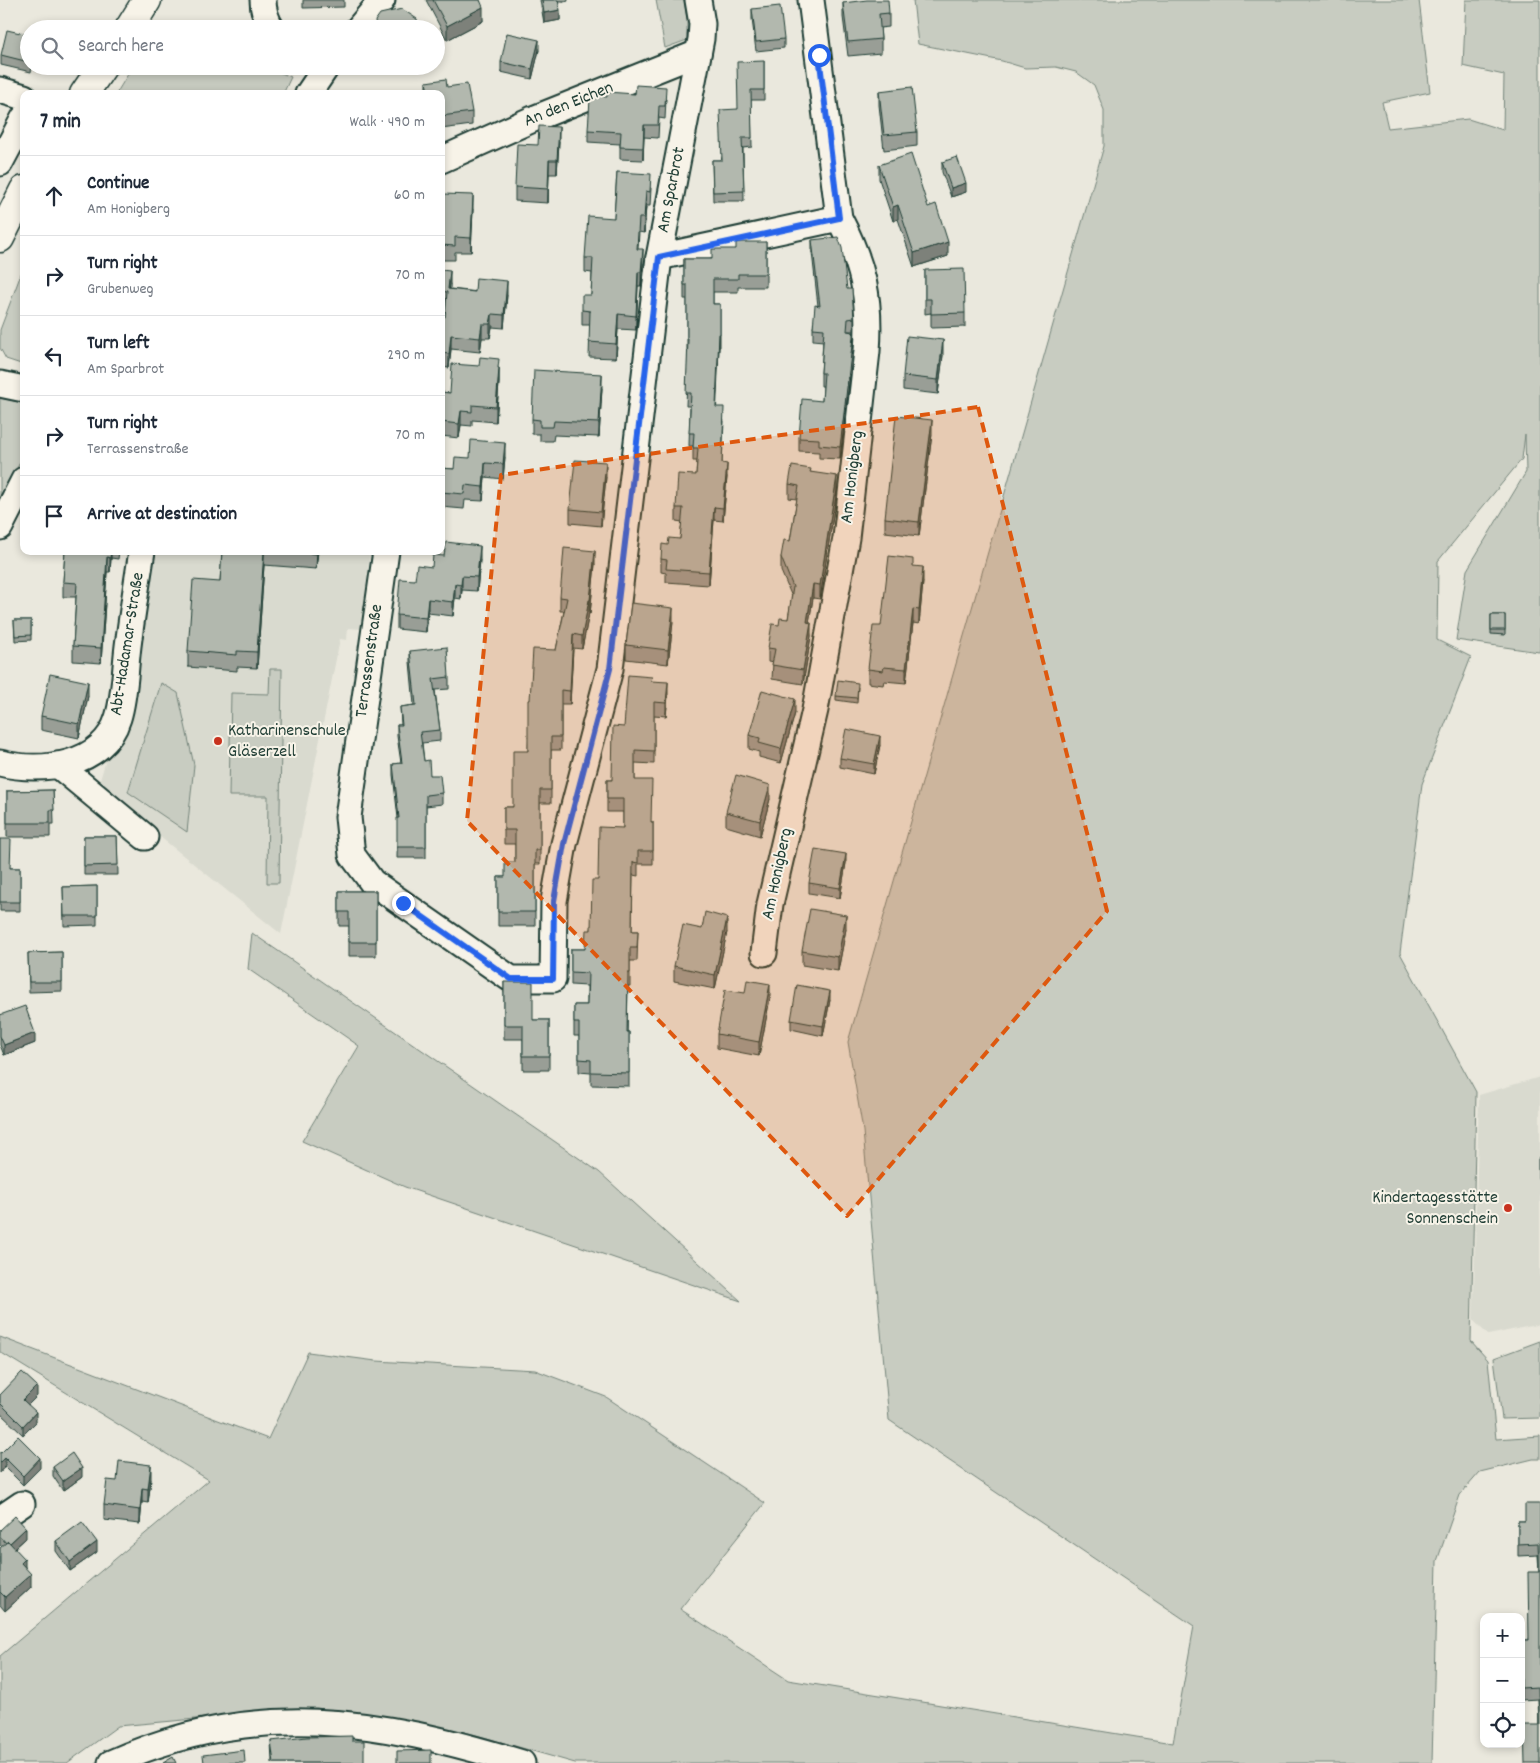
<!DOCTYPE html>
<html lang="en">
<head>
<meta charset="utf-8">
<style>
  :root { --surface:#fff; --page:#f2f2f3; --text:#1f2937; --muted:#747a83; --line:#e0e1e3 }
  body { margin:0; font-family:Dekko,sans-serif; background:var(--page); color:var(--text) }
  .controls { position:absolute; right:15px; bottom:15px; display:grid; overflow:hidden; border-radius:10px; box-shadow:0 2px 8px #0003 }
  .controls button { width:45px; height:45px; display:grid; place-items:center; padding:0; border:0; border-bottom:1px solid var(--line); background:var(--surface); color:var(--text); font:25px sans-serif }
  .stop { position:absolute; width:15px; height:15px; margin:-11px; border:4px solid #2563eb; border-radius:50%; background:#fff }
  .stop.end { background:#2563eb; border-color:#fff; box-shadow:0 1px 5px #0008 }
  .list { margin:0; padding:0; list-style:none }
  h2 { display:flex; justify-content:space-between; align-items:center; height:65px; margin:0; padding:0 20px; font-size:21px }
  h2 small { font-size:16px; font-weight:400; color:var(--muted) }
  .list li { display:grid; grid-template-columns:32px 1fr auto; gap:15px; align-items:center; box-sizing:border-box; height:80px; padding:0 20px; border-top:1px solid var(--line) }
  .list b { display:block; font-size:19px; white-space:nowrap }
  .list p { margin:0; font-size:16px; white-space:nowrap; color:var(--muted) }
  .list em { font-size:16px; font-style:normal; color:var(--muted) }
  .icon { flex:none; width:28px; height:28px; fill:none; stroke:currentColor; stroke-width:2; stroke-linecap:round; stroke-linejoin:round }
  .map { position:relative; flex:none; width:1540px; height:1763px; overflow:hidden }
  .search { position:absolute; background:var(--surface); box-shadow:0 2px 8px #0003; left:20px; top:20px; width:425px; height:55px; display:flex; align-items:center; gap:12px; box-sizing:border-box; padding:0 18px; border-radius:28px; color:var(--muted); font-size:19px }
  .panel { position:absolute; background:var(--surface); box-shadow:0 2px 8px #0003; left:20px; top:90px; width:425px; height:465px; border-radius:10px }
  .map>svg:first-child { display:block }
</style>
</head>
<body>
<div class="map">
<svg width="1540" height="1763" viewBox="0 0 1540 1763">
  <rect width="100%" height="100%" fill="#eae8dd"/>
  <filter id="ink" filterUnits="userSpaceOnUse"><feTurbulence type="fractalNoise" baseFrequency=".02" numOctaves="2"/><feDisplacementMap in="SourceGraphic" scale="10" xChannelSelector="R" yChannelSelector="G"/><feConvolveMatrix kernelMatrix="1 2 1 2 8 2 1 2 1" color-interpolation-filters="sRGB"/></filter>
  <g filter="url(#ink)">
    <g fill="#d9dacf">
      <path d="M154 551H370L362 629 348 628 347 640 340 639 281 934 98 787 108 753 132 700Z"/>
      <path d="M1540 1077V1324L1488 1335 1473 1320 1479 1095Z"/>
    </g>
    <g fill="#c8ccc1" stroke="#74847a">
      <path d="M656 0H684L687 18V40L665 48Z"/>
      <path d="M913 0H1419L1430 92 1382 102 1388 128 1468 119 1503 130 1504 75 1463 66 1466 0H1540V650L1539 652 1456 640 1467 570 1526 472 1525 434 1522 459 1438 561 1437 640 1471 657 1422 784 1400 953 1476 1092 1471 1341 1488 1360 1496 1439 1540 1436V1459H1533L1480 1472 1460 1495 1437 1561 1432 1763H575L469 1733 316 1708 118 1726 67 1763H0V1656L209 1480 0 1352V1337L268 1439 308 1352 376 1361 535 1370 606 1397 765 1503 680 1609 788 1680 1173 1743 1194 1626 889 1420 863 1131 848 1042 1104 146V110L1094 85 1076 72 1056 67 1025 68 1002 61 918 44Z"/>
      <path d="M133 66H265L291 77 283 94H116Z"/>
      <path d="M24 266V365L6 359 0 348V330Z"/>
      <path d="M0 398 19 402 24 407V455L0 500Z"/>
      <path d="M270 669H282L279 883H267L268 796H229L231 693 269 694Z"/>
      <path d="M161 683 178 693 194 765 187 832 128 792Z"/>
      <path d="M252 933 599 1172 741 1301 405 1187 302 1141 359 1046 248 969Z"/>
      <path d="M1540 1341V1418L1502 1419 1494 1358Z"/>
    </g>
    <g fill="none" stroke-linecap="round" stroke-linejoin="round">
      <g stroke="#1f3d34" stroke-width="29">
        <g id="minor">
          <path d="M263 0C263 11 266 20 272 29"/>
          <path d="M358 29 382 0"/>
          <path d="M0 90 24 97"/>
          <path d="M308 94 327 66"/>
          <path d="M441 160 533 119 698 53"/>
          <path d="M0 163 24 118"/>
          <path d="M659 257 839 218"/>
          <path d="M0 384 24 389"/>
          <path d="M0 527 24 480"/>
          <path d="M386 551 348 817 352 855 372 882 511 979H553L554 901 564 844 610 669 659 257 701 39 702 24 698 0"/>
          <path d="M0 763C41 773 103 767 118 718 125 696 125 670 128 646 132 614 137 583 142 551"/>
          <path d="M58 765 145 837"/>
          <path d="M764 953 770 904 815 710 846 538 867 351C871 299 863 264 839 218L811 0"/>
          <path d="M0 1519 22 1504"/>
          <path d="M111 1763C254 1698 378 1719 522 1763"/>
        </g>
      </g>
      <g stroke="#1f3d34" stroke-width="31">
        <g id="major">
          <path d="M129 29 147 0"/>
          <path d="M84 94 103 66"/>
          <path d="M0 238 24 190"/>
        </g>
      </g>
      <use href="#minor" stroke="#f7f3e8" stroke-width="25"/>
      <use href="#major" stroke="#f7f3e8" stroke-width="28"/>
    </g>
    <g fill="#999e96" stroke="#1f3d34">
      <path d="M303 0H344V7L303 8Z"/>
      <path d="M426 0H480L483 21 447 40Z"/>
      <path d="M540 0H568V1L559 3 560 20 544 23Z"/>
      <path d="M843 3 889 13V27L880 28 881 39V53L848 56 843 17Z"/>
      <path d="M752 9 784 39V48L756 51 752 19Z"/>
      <path d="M29 35V66H32L31 72 1 65V55Z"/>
      <path d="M539 50 532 79 501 72V62Z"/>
      <path d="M764 61V100H751L752 147 743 148 744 201H713L712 160H721L738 109Z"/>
      <path d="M426 82 447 87 472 112V125L441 129V94L426 92Z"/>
      <path d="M879 91 917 132V146L884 150 879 105Z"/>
      <path d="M666 99 665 119 659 118 658 138 644 137 643 160 620 159V144L588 142V130Z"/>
      <path d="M559 142 557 174H549L548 203 515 201V187L538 145Z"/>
      <path d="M942 162 966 192 951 197 942 172Z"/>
      <path d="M879 165 928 207 948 256 914 267 898 219 893 221 879 179Z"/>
      <path d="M617 172 651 188 650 206H646L644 233 639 232 638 249 643 264 641 286H638L636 330 618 329 616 358 589 357 590 325H582V310L591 295 592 273 585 272V258L614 218Z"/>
      <path d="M473 209 471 252H455V260H441V223Z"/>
      <path d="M812 240 847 289 854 318V331H848L853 350 840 459 819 458V452L799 451V438L822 401 823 386H821V373L823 341 813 340V328L818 306 812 252Z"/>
      <path d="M766 242V287H738V292H713V304H720V347H719L716 407 724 421 722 463 727 477 723 521 714 520 709 585 666 582V573L661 572V559L668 545 680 539 682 522 676 521V508L696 475 697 461H693V446H689L690 406H686L688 352H687V299H684V259H712L736 249Z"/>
      <path d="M441 270 450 284V289L507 295 504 328 492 327 490 338H482L480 352 451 349 449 368 441 367V317H445L446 305H441Z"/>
      <path d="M925 270 965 313V327L931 328V313L925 314Z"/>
      <path d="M943 355 938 394 903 390V376Z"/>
      <path d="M499 368V383L496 422 472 420V426L461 425 459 438 441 436V392L450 393Z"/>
      <path d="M602 388 599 437 554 435 553 441H540V434H532V419Z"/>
      <path d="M932 434 919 536 885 532V518Z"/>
      <path d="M505 457 503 479 485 477 483 501 465 500 464 509 441 507V468L454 469 470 458Z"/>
      <path d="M811 472 837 490 820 599 813 598 809 622 811 636 803 684 772 679 773 663 768 662V648L779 625 788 619 792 597 781 571V557L790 541 797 499 789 498V484Z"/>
      <path d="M606 477 601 526 570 523V509Z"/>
      <path d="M65 551H119L118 559 111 558 110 572H107L101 663 73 661V646L76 597H63V582Z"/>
      <path d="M222 551H318L316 569 264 565 257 668 237 667V671L188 667V651L220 582Z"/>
      <path d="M480 560 477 591 462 590 461 599 455 598 453 616 428 613 426 632 397 629V615L415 580 432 567Z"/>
      <path d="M595 564 590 614 589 613 582 649 573 648 570 704H561V750H551V803H540V864H535V926H498V877H505L515 862V844H504V807H513L528 751 530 700 556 650 564 611H560V597Z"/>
      <path d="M913 566 923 582 919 624 913 623 906 683 884 681 883 685 868 683V669L881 626Z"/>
      <path d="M1491 615H1505V635L1491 634Z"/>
      <path d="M14 620H31V640L15 641Z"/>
      <path d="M673 622 668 664 626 659V645Z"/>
      <path d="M410 651 449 677V689L435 690 440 730V741L422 743 424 761 430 775 442 793V804L426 806V858H397L398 818 393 775V764L401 763 397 736V725H401L400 707 414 705 410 662Z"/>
      <path d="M652 681 668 695 666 716 654 715V764L635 763V780L651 822H653V864H638V876L633 875 632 931H638L637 961H630V986H628L627 1032H629V1086L591 1085V1073L579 1072V1036H574V1005H587V986L571 985V949H585L591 930 598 880 623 828V812H607V780H612L624 727Z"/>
      <path d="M858 687 857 703 836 700V696Z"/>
      <path d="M88 696 79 738 41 730V716Z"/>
      <path d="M795 713 781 763 759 757V752L749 749V735Z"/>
      <path d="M880 745 874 774 840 767V758Z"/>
      <path d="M53 790 54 824H50V837H7V791Z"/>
      <path d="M770 799 760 836 726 826V812Z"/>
      <path d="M84 836H117L118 875H84Z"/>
      <path d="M0 839 10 868H20V911H0Z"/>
      <path d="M846 863 840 898 809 893V883Z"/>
      <path d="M97 886V925L64 926 63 887Z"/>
      <path d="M339 891H376V956H349V926H339Z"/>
      <path d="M846 929 838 971 802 965V951Z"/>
      <path d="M727 932 715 989 674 981V966Z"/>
      <path d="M62 952V991L29 992 28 953Z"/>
      <path d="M504 982 533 1020H549V1070H523V1039H504Z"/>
      <path d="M770 998 759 1056 717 1048V1034Z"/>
      <path d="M830 1000 823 1036 791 1029V1020Z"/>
      <path d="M0 1015 35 1043 4 1055 0 1045Z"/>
      <path d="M1540 1157V1181L1538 1178V1159Z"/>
      <path d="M0 1395 37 1396 28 1405 36 1422 23 1435 0 1413Z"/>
      <path d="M1 1453 40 1468 23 1485 5 1467Z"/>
      <path d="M53 1467 82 1477 63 1491 53 1476Z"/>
      <path d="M151 1479 148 1503 142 1502 140 1524 104 1520V1505L117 1481Z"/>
      <path d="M1540 1504 1539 1725 1538 1699 1521 1700V1640H1529L1539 1572 1538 1555 1518 1556V1521H1525Z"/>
      <path d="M0 1530 26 1538 15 1548 25 1567 31 1587 5 1611 0 1605V1548L2 1547 0 1545Z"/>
      <path d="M56 1541 97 1552 70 1571 56 1551Z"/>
      <path d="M271 1741 364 1763H272Z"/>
    </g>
    <g fill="#7d817a" stroke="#1f3d34">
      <path d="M483 7V21L447 40V26Z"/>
      <path d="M560 10V20L544 23V13Z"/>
      <path d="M539 40V50L532 79V69Z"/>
      <path d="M385 66H396L385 69Z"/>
      <path d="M644 125V137L643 160V148Z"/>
      <path d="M559 127V142L557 174V160Z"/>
      <path d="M549 160V174L548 203V189Z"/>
      <path d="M966 183V192L951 197V188Z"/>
      <path d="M646 191V206L644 233V218Z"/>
      <path d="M473 195V209L471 252V238Z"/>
      <path d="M898 205V219L893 221V207Z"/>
      <path d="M948 242V256L914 267V253Z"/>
      <path d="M643 249V264L641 286V272Z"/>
      <path d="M450 271V284L448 303V289Z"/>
      <path d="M638 272V286L636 330V316Z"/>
      <path d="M507 281V295L504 328V315Z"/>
      <path d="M492 314V327L490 338V324Z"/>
      <path d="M618 314V329L616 358V344Z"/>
      <path d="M482 324V338L480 352V338Z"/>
      <path d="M853 332V350L840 459V447Z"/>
      <path d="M719 334V347L716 420V407Z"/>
      <path d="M451 335V349L449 368V354Z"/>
      <path d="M943 340V355L938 394V380Z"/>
      <path d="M499 368V383L496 422V407Z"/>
      <path d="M602 374V388L599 437V423Z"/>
      <path d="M461 411V425L459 438V424Z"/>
      <path d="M932 420V434L919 536V522Z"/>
      <path d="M505 443V457L503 479V464Z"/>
      <path d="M606 462V477L601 526V512Z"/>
      <path d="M485 463V477L483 501V487Z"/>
      <path d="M727 464V477L723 521V508Z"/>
      <path d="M837 476V490L820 599V585Z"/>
      <path d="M714 507V520L709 585V572Z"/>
      <path d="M480 546V560L477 591V577Z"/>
      <path d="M111 551V558L110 572V558Z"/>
      <path d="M264 551V565L257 668V652Z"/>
      <path d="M317 551H318L316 569Z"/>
      <path d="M595 551V564L590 614V600Z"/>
      <path d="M107 557V572L101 663V648Z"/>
      <path d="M923 567V582L919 624V610Z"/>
      <path d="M462 576V590L461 599V585Z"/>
      <path d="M455 584V598L453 616V602Z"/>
      <path d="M813 584V598L807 636V622Z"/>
      <path d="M428 599V613L426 632V618Z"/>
      <path d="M589 600V613L582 649V636Z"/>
      <path d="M673 608V622L668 664V650Z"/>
      <path d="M913 609V623L906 683V669Z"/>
      <path d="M811 623V636L803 684V670Z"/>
      <path d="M573 634V648L570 704V691Z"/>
      <path d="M88 682V696L79 738V724Z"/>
      <path d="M668 682V695L666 716V703Z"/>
      <path d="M795 699V713L781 763V749Z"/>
      <path d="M880 736V745L874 774V764Z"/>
      <path d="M770 785V799L760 836V821Z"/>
      <path d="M846 854V863L840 898V888Z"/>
      <path d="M846 915V929L838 971V957Z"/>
      <path d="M727 918V932L715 989V975Z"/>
      <path d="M770 984V998L759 1056V1042Z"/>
      <path d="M830 991V1000L823 1036V1026Z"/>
      <path d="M35 1033V1043L4 1055V1045Z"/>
      <path d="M37 1386V1396L23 1410V1400Z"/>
      <path d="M36 1412V1422L23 1435V1426Z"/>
      <path d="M5 1458V1467L0 1473V1463Z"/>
      <path d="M40 1458V1468L23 1485V1476Z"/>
      <path d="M151 1465V1479L148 1503V1489Z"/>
      <path d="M82 1468V1477L63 1491V1481Z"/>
      <path d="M142 1488V1502L140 1524V1510Z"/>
      <path d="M26 1528V1538L8 1554V1545Z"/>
      <path d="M97 1542V1552L70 1571V1562Z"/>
      <path d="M25 1559V1572L21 1563Z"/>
      <path d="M31 1574V1587L5 1611V1597Z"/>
    </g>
    <g fill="#b2b8ae" stroke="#1f3d34">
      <path d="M433 0H480L483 7 447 26Z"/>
      <path d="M542 0H558L560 10 544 13Z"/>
      <path d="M867 0H888L889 13 879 14 881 39 848 42 843 3Z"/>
      <path d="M780 6 784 39 756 42 752 9Z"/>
      <path d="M402 9 417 19 419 29H377L375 21 380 14Z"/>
      <path d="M7 30 29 35V62L1 55Z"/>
      <path d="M507 33 539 40 532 69 501 62Z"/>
      <path d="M764 61V90H751L752 138H742L744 191 713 192 712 160H722L720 110 738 109 737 62Z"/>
      <path d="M446 79 447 87 467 84 472 112 441 116V94H416L428 92 426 82Z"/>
      <path d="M636 85 666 87 665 106H659L658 125H644L643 148 620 147 621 132 588 130 590 99 597 96 607 97V92L635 94Z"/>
      <path d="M912 87 917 132 884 135 879 91Z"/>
      <path d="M539 126 559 127 557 160H549L548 189 515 187 517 144 538 145Z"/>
      <path d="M911 154 928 207 936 204 948 242 914 253 898 205 893 207 879 165Z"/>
      <path d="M957 157 966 183 951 188 942 162Z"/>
      <path d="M617 172 651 174 650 192 646 191 644 218H639L637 249H643L641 272H638L636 316 618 314 616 344 589 342 590 311 582 310V295H591L593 258H585L588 216 614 218Z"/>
      <path d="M443 194 473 195 471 238 455 237V246L441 245V223Z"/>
      <path d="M838 237 842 248 847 289H852L854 318 848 319 847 331 853 332V337L840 447 819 445V439L799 438 802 399 822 401 824 373H821L824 329 813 328 815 305 820 306 812 240Z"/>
      <path d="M736 242H766V274H738V279H713V304H720V334H719L716 407H724L722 463 727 464 723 508 714 507 709 572 666 569 667 560 661 559 662 544 668 545 669 538 680 539 683 508H676L678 474 696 475 698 448H693L694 433H689L691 393H686L688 339H687V285H684V259H712V249H736Z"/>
      <path d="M964 269 965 313 931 314V299H925V270Z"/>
      <path d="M441 270 450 271 448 289 475 292 476 278 507 281 504 315 492 314 490 324H482L480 338 451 335 449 354 441 353V317H445L447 292 441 291Z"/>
      <path d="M907 336 943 340 938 380 903 376Z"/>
      <path d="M480 357 499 359 498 368H499L496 407 472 405V412L461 411 459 424 441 422V392L450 393 452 364 479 366Z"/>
      <path d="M534 370 602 374 599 423 554 421 553 427H540V420L532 419Z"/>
      <path d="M896 416 932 420 919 522 885 518Z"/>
      <path d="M471 440 505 443 503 464 485 463 483 487 465 485 464 494 441 492V468L454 469 455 457 470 458Z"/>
      <path d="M575 460 606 462 601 512 570 509Z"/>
      <path d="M792 466 811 469 810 472 837 476 820 585 813 584 807 622 811 623 803 670 772 665 775 649 768 648 772 624 779 625 780 618 788 619 793 587 781 557 784 540 790 541 799 486 789 484Z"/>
      <path d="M446 542 480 546 477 577 462 576 461 585 455 584 453 602 428 599 426 618 397 615 400 579 415 580 417 565 432 567 433 555 444 556Z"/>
      <path d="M564 548 595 551 590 600H589L582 636 573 634 570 691 561 690V737H551V790H540V850H535V912H498V877H505V862H515V830H504V807H513V751H528V700H530L533 649 556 650 567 598 560 597Z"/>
      <path d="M65 551H111L110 558 107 557 101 648 73 646 77 583 63 582Z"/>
      <path d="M222 551H264L257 652 237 651V655L188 651 193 580 220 582Z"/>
      <path d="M286 551H317L316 554Z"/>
      <path d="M889 556 913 559V566L923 567 919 610 913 609 906 669 884 667 883 671 868 669 873 626H881Z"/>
      <path d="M631 603 673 608 668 650 626 645Z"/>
      <rect x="1491" y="615" width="14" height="15"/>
      <path d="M14 620H31V635L15 636Z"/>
      <path d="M447 647 449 677 433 679 440 730 420 732 424 761 429 760 430 775H440L442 793 426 795V847H397V818H399L393 764 402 763 397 725H402L400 707 416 705 410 651Z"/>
      <path d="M50 674 88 682 79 724 41 716Z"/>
      <path d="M628 675 652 677 651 681 668 682 666 703 654 702V751L635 750V780H652L651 822H653V851H638V863L633 862 632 931H638L637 948H630V973H628L627 1032H629V1073L591 1072V1060L579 1059V1023H574V1005H587L588 973 571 972V949H585L586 930H591L592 880H598L599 827 623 828V799H607V780H612L613 726 624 727Z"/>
      <path d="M838 680 858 683 857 698 836 696Z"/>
      <path d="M762 690 795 699 781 749 759 743 760 738 749 735Z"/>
      <path d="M846 729 880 736 874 764 840 758Z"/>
      <path d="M736 775 770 785 760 821 726 812Z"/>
      <path d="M53 790 54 810H50V823H7V791Z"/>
      <path d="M84 836H117L118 865 84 866Z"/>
      <path d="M0 839H11L10 868H20V902H0Z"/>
      <path d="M815 849 846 854 840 888 809 883Z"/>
      <path d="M97 886V916H64L63 887Z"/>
      <path d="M339 891H376V942H349V912H339Z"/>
      <path d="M810 909 846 915 838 957 802 951Z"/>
      <path d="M705 912 727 918 715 975 674 966 683 925 702 929Z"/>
      <path d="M62 952V982H29L28 953Z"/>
      <path d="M747 980 770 984 759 1042 717 1034 725 990 745 993Z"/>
      <path d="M504 982H533V1020H549V1056H523V1025H504Z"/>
      <path d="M797 985 830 991 823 1026 791 1020Z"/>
      <path d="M25 1006 35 1033 4 1045 0 1036V1015Z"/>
      <path d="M22 1372 37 1386 23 1400 36 1412 23 1426 0 1403V1395Z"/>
      <path d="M18 1436 40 1458 23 1476 5 1458 0 1463V1452L1 1453Z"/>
      <path d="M72 1453 82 1468 63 1481 53 1467Z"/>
      <path d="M119 1461 151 1465 148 1489 142 1488 140 1510 104 1505 107 1480 117 1481Z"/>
      <path d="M1525 1504H1540V1763H1525L1524 1725H1539L1538 1687 1521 1688V1640H1529L1528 1572H1539L1538 1543 1518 1544V1521H1525Z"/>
      <path d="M15 1516 26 1528 10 1543 8 1541 6 1543 0 1536V1530Z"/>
      <path d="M82 1522 97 1542 70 1562 56 1541Z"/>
      <path d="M8 1541 25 1559 21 1563 31 1574 5 1597 0 1592V1548Z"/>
      <path d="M352 1736V1741H364V1763H274L271 1741 307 1737Z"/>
      <path d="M244 1750 245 1763H204L203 1755Z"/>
      <path d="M431 1750V1763H397V1751Z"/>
      <path d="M173 1757 176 1763H163Z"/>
    </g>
  </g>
  <g fill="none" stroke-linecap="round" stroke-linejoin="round" filter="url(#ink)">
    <path stroke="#2563eb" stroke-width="6" d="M403 903 511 979H553L554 901 564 844 610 669 659 257 839 218 819 55"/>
  </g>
  <path fill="#de580e" fill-opacity="0.2" stroke="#de580e" stroke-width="4" stroke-dasharray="10 6" stroke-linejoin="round" d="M978 407 1107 911 847 1216 467 821 501 475Z"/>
  <g fill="#c8321e" stroke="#f7f3e8" stroke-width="2">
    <circle cx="218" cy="741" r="5"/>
    <circle cx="1508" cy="1208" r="5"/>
  </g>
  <g text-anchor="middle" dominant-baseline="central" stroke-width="4" stroke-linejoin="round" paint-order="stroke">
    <g font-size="18" fill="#1f3d34" stroke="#f7f3e8">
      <text transform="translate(569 105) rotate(-22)">An den Eichen</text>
      <text transform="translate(672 190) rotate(-79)">Am Sparbrot</text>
      <text transform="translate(853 477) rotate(-83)">Am Honigberg</text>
      <text transform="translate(128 644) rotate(-81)">Abt-Hadamar-Straße</text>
      <text transform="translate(370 661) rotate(-82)">Terrassenstraße</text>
      <text transform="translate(778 874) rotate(-78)">Am Honigberg</text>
    </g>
    <g font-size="18" fill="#1f3d34" stroke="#f7f3e8" text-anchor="start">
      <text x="228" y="731">Katharinenschule<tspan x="228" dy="21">Gläserzell</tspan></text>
      <text x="1498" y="1198" text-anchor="end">Kindertagesstätte<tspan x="1498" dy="21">Sonnenschein</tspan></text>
    </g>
  </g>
</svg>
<div class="controls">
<button>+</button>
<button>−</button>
<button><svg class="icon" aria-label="locate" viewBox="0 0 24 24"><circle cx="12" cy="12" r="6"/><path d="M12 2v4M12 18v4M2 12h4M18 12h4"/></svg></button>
</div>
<div class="stop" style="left:819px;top:55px"></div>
<div class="stop end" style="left:403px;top:903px"></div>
<div class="search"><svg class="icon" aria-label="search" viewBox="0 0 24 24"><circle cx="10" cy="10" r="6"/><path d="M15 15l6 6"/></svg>Search here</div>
<section class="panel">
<h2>7 min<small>Walk · 490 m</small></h2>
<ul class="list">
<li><svg class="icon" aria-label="ahead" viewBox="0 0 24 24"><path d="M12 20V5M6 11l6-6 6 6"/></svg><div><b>Continue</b><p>Am Honigberg</p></div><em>60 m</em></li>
<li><svg class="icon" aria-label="right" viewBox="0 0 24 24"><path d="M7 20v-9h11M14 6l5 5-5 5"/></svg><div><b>Turn right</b><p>Grubenweg</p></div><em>70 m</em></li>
<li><svg class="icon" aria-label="left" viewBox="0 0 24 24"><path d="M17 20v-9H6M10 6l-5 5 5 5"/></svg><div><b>Turn left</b><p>Am Sparbrot</p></div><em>290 m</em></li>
<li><svg class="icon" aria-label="right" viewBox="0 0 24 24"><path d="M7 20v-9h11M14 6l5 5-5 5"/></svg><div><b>Turn right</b><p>Terrassenstraße</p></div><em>70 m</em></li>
<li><svg class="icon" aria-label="arrive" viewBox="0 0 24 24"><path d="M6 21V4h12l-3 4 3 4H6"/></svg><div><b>Arrive at destination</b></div></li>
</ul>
</section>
</div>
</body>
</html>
